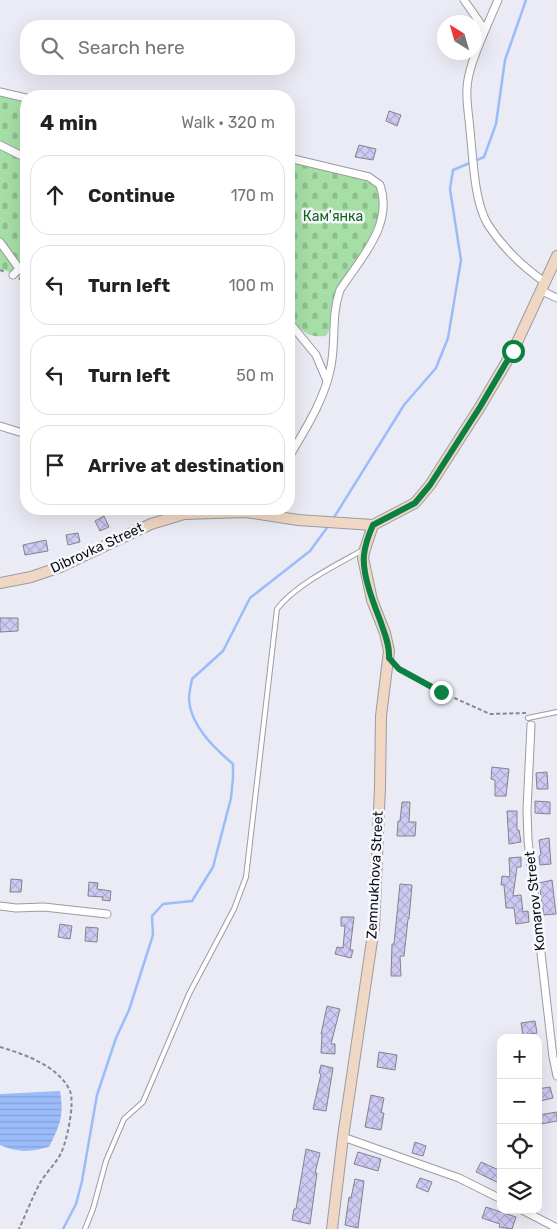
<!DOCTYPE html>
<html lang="en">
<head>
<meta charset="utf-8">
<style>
  :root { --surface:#fff; --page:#f2f2f2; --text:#222; --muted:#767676; --line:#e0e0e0 }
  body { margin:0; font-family:Rubik,sans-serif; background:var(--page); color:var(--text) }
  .controls { position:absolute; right:15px; bottom:15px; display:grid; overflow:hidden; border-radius:10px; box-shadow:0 5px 20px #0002 }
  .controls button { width:45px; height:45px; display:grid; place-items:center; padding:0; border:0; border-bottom:1px solid var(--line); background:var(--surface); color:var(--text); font:25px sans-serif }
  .compass { position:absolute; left:437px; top:15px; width:45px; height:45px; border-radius:50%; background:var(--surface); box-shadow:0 5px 20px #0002; rotate:323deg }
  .stop { position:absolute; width:15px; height:15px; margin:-11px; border:4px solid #0b8043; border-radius:50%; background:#fff }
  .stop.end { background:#0b8043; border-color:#fff; box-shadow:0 1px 5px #0008 }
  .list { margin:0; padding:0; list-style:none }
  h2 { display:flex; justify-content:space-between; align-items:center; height:65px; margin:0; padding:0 20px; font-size:21px }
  h2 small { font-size:16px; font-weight:400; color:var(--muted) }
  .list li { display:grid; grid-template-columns:32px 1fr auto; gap:15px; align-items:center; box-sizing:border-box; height:80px; margin:0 10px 10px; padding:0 10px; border:1px solid var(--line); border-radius:20px }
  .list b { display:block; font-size:19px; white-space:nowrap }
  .list em { font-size:16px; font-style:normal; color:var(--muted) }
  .icon { flex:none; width:28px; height:28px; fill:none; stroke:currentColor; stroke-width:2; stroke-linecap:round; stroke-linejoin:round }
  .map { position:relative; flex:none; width:557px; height:1229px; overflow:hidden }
  .search { position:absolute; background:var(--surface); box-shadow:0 5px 20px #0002; left:20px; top:20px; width:275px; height:55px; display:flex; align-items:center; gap:12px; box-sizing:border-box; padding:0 18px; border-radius:20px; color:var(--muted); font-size:19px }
  .panel { position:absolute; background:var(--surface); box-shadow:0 5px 20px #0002; left:20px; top:90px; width:275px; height:425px; border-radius:20px }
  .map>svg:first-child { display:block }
</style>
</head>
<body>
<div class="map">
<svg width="557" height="1229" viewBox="0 0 557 1229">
  <defs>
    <pattern id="cemetery-stones" width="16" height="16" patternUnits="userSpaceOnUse" patternTransform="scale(1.25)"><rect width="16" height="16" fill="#a6dfa6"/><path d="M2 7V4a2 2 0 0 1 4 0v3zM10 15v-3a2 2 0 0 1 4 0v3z" fill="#8ebe8e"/></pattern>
    <pattern id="water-rules" width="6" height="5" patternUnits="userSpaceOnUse" patternTransform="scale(1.25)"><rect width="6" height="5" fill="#9abcfb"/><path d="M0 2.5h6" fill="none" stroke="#84a1d6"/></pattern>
    <pattern id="building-cross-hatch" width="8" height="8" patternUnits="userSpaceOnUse" patternTransform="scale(1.25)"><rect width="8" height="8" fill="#cecaf4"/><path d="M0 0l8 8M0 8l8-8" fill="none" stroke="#b0acd0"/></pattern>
  </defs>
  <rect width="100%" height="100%" fill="#eaebf4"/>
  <g fill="url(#cemetery-stones)">
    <path d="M0 93 26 100V281L10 272 0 269Z"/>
    <path d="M289 160 372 180C402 217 347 266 334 299 330 311 334 326 326 336 305 338 303 330 289 318Z"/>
  </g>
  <path fill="url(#water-rules)" d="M60 1091C64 1116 60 1125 49 1147 29 1152 20 1153 0 1145V1094Z"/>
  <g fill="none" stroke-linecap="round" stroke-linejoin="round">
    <g stroke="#9abcfb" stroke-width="2.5">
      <path d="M333 519 404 405 436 368 448 338 461 260 450 189 453 170 484 157 496 124 505 60 526 0"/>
      <path d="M63 1229 76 1204 82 1181 97 1095 116 1038 129 1010 153 935 152 916 163 904 192 901 213 867 231 798 233 778V764C214 748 190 725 189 699 189 693 191 685 192 679L223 651 250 598 310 551 329 525"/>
    </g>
  </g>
  <g fill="url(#building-cross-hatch)" stroke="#84838b">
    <path d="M389 111 401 115 397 126 386 121Z"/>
    <path d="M359 145 376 149 373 160 355 157Z"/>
    <path d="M104 516 109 527 100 531 95 521Z"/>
    <path d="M78 533 80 542 68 545 66 535Z"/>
    <path d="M46 540 48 551 25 555 23 545Z"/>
    <path d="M0 618H18V631L0 632Z"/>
    <path d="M492 767 509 769 506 796H495V780L491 779Z"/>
    <path d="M547 772 548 789H537L536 773Z"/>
    <path d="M535 801 550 802V814L535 813Z"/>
    <path d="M402 802H410L409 822H416L415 836H397L398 821H400Z"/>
    <path d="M507 811H517V830H519L521 842 509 844Z"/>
    <path d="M549 838 551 864 540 865 539 856 541 855 539 840Z"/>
    <path d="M521 857V867H517L513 896 521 895 523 912 528 911 529 922 516 924 514 908H506L504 885H501L502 876 510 877 509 858Z"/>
    <path d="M11 879 22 880 21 892H10Z"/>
    <path d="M552 880 556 914 544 915 539 883Z"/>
    <path d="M89 882 98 883 97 889 111 891 110 901 102 900 103 897 88 896Z"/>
    <path d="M400 884 412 885 409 919H408L404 956H400L401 976H391L392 944H394Z"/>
    <path d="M341 917H354L350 950H353L351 958 335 954 337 947 343 948 345 926H341Z"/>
    <path d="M60 924 72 926 70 939 58 937Z"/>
    <path d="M86 927 98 928 97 942 85 941Z"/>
    <path d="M327 1006 340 1009 331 1044H335V1054L321 1053 322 1034H321Z"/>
    <path d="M535 1021 537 1033 523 1035 521 1023Z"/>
    <path d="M379 1052 397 1055 395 1070 377 1067Z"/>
    <path d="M321 1065 333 1068 326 1111 313 1109 321 1074 319 1073Z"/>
    <path d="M550 1087 553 1098 540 1101 538 1089Z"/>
    <path d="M371 1095 384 1098 381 1113H384L381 1130 365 1127Z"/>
    <path d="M557 1112V1121L541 1124 539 1115Z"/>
    <path d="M415 1142 426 1146 423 1156 412 1153Z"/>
    <path d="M306 1149 320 1153 315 1173H317L310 1224 292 1220 294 1209H296Z"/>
    <path d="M358 1152 381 1159 378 1171 354 1164Z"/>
    <path d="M481 1162 501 1171V1184L476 1172Z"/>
    <path d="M420 1178 432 1182 428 1192 416 1187Z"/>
    <path d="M355 1179 364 1181 358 1228 345 1225 349 1197 351 1198Z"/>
    <path d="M486 1207 516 1217 512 1229 499 1227 500 1224 482 1218Z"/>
  </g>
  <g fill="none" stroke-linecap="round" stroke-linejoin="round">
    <g stroke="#9a9ca3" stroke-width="6">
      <g id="lane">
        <path d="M528 718 557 712"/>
        <path d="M85 1229 93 1209 106 1161 124 1119 143 1102 189 994 234 909 246 877 277 609C295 585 336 565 363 550"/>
      </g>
    </g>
    <g stroke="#9a9ca3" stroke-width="9">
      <g id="street">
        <path d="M464 0 485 30C478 48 468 69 467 88 466 102 469 116 470 130 473 157 474 200 487 223 502 247 523 267 546 283"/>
        <path d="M485 30 498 0"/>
        <path d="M0 92 26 98"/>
        <path d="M0 145 26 158"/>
        <path d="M289 158 369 177 380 185C394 225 360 259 340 290 331 315 336 340 331 366 325 399 306 428 289 457"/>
        <path d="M0 242 18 267V270L13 275"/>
        <path d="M542 291 557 298"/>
        <path d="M289 322 316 355 327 381"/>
        <path d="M0 426 26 434"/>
        <path d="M175 509 184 514"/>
        <path d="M531 725 527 810 528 840 553 1057 557 1076"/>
        <path d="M0 906 16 908 44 907 107 914"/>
        <path d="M343 1137 459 1178 501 1199"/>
        <path d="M522 1210 557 1228"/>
      </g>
    </g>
    <g stroke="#9a9ca3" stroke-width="12">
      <g id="secondary">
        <path d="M0 583 31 577 60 567 151 524 184 514 246 512 298 520 373 525 415 503 430 485 480 407 513 351 557 256"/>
        <path d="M332 1229 343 1137 374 927 380 787 381 716 389 651 385 633 372 600 363 558 365 549 373 525"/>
      </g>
    </g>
    <g stroke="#88898e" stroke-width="2" stroke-dasharray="4 2.5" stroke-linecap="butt">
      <path d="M0 270 5 272"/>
      <path d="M19 278 26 285"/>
      <path d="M397 667 441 692 490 714 526 713"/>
      <path d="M0 1047C24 1054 59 1066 70 1091 75 1104 67 1139 62 1151 57 1163 46 1172 40 1183 32 1198 26 1214 19 1229"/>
    </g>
    <use href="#lane" stroke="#fff" stroke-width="4"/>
    <use href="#street" stroke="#fff" stroke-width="7"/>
    <use href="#secondary" stroke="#f0d7c3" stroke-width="10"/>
  </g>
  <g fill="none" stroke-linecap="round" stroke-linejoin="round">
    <path stroke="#0b8043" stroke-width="6" d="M441 692 399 669 389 658C390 645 384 632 380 620 373 602 362 574 364 555 365 545 369 534 373 525L415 503 430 485 480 407 513 351"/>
  </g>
  <g text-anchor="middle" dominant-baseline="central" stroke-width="5" stroke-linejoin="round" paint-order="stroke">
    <g font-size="14" fill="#16641e" stroke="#f8f9fe">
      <text x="333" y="216">Кам'янка</text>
    </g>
    <g font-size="14" fill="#101113" stroke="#f8f9fe">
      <text transform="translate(97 548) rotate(-25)">Dibrovka Street</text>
      <text transform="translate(375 875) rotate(-87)">Zemnukhova Street</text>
      <text transform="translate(535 901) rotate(-96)">Komarov Street</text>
    </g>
  </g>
</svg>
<div class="controls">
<button>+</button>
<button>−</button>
<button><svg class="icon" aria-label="locate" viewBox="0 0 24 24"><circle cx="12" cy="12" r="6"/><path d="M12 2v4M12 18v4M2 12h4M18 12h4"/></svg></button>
<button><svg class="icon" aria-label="layers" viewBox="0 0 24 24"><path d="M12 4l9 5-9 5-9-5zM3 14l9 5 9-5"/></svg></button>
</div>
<svg class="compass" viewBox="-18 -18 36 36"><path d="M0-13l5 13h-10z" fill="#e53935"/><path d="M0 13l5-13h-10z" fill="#767676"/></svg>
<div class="stop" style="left:513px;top:351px"></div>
<div class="stop end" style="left:441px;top:692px"></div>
<div class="search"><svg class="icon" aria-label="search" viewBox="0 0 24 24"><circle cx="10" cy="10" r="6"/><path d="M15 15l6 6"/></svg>Search here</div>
<section class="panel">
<h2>4 min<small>Walk · 320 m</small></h2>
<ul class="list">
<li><svg class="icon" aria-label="ahead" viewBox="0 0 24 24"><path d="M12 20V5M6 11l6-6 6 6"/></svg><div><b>Continue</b></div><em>170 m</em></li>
<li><svg class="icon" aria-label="left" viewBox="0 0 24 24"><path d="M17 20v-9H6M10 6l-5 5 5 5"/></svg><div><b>Turn left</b></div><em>100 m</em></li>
<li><svg class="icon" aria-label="left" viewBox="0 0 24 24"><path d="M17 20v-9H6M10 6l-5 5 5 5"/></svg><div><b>Turn left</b></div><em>50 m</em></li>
<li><svg class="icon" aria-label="arrive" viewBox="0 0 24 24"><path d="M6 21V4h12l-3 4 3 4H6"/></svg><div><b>Arrive at destination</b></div></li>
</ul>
</section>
</div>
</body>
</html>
